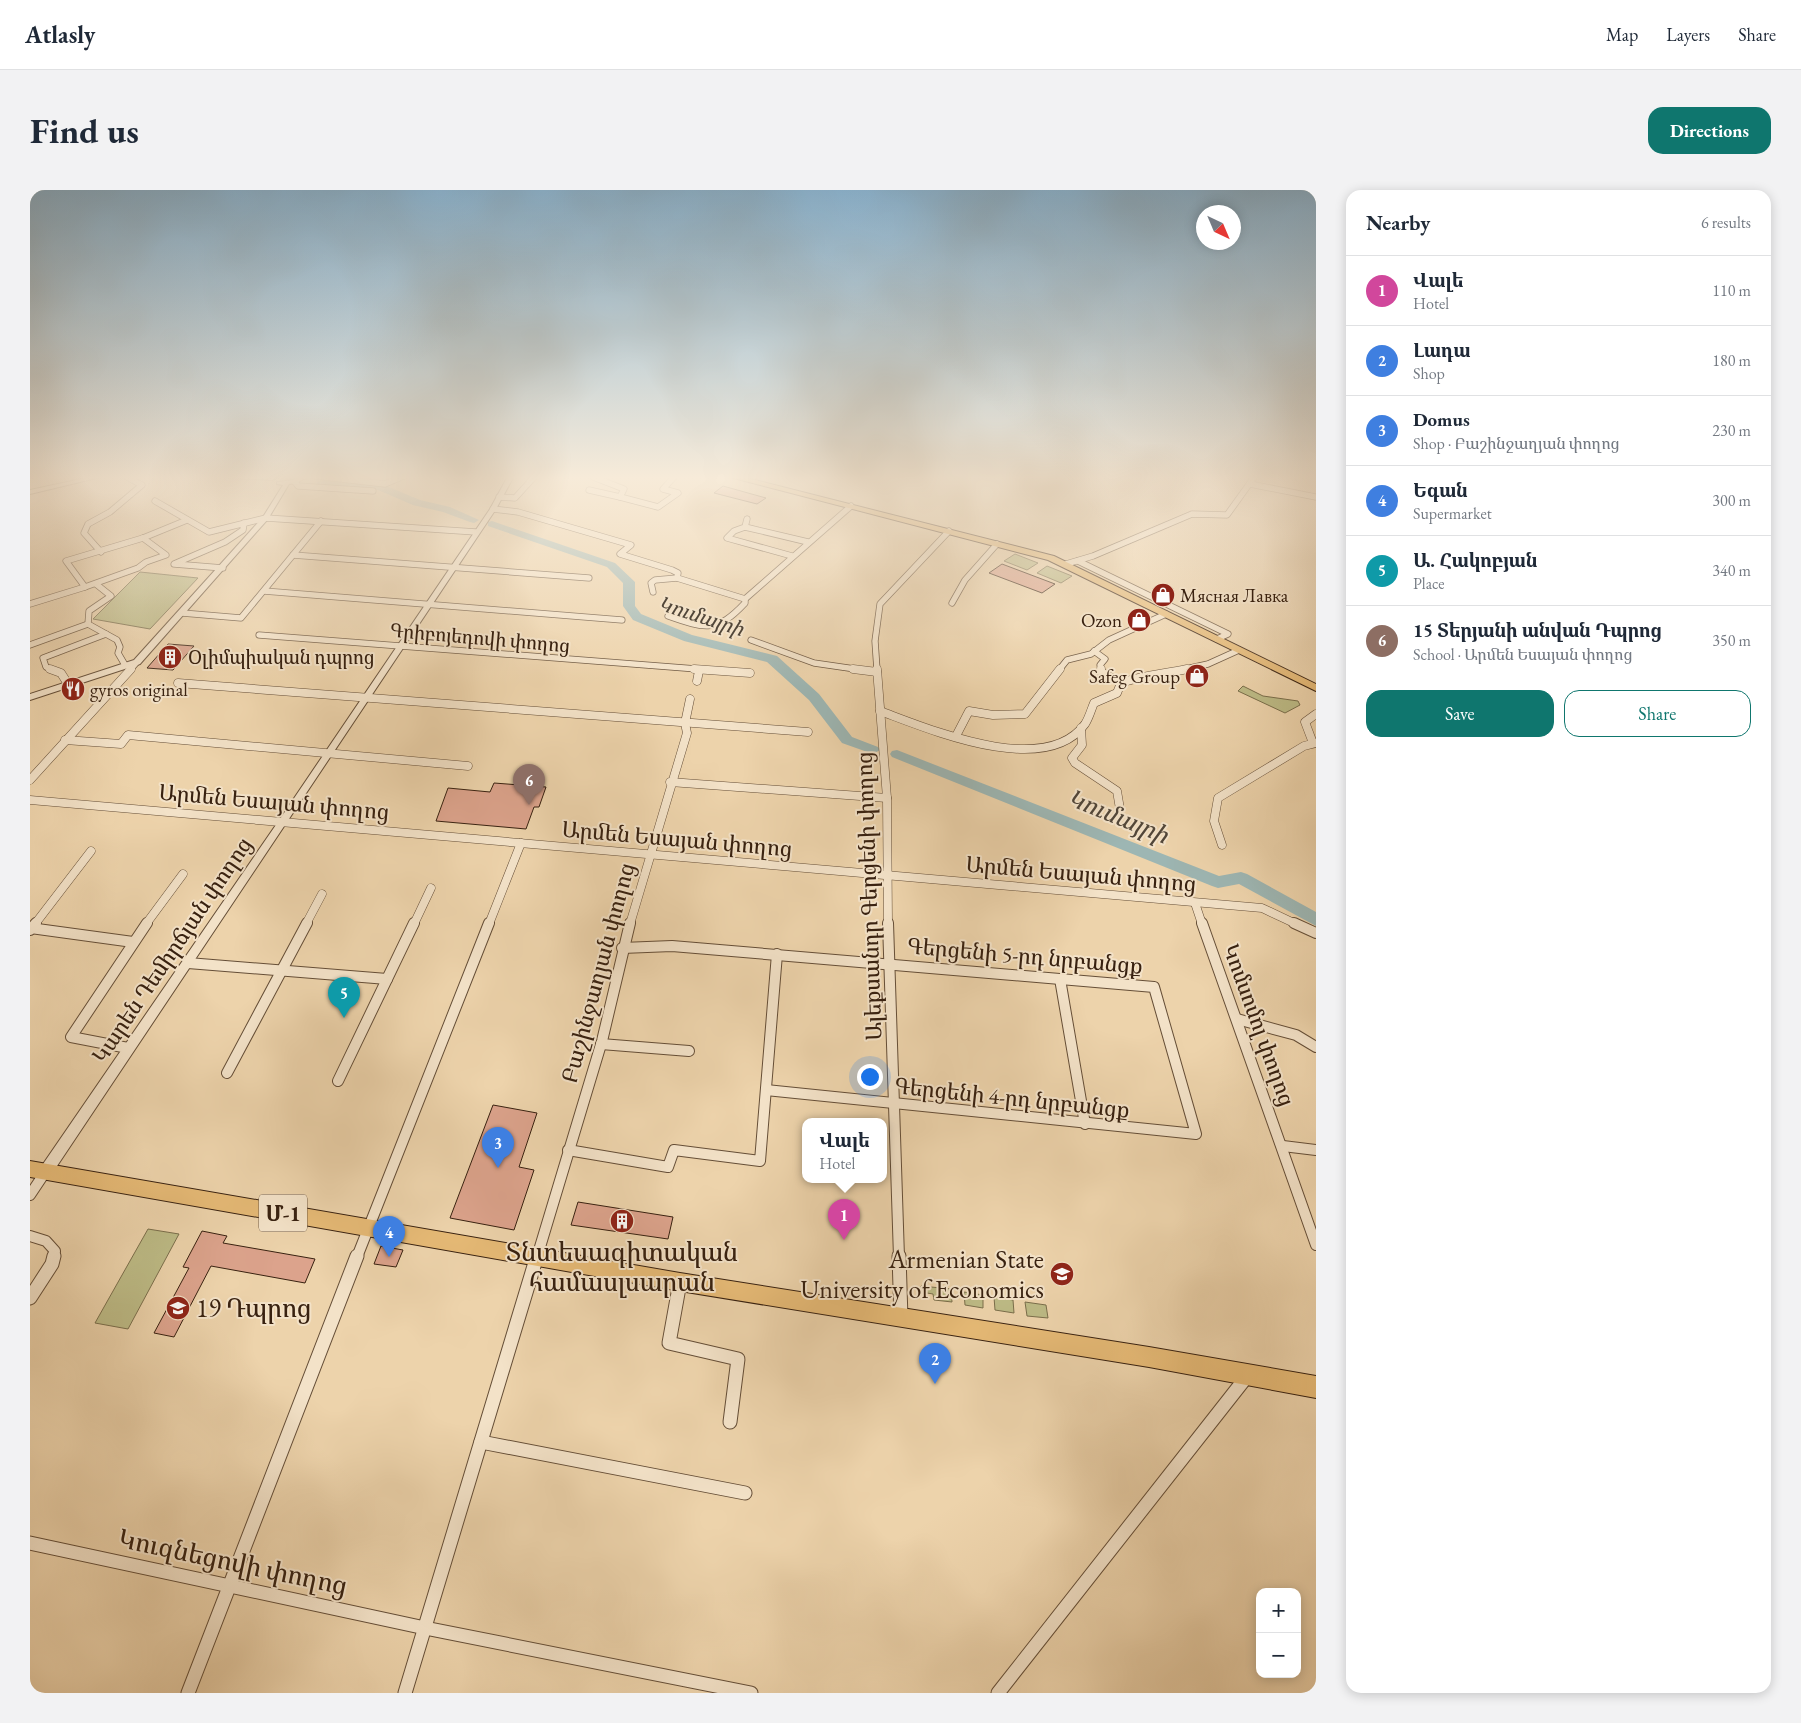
<!DOCTYPE html>
<html lang="en">
<head>
<meta charset="utf-8">
<style>
  :root { --surface:#fff; --page:#f2f2f3; --text:#1f2937; --muted:#747a83; --line:#e0e1e3; --accent:#0f766e }
  body { margin:0; font-family:"EB Garamond","Noto Serif Armenian",serif; background:var(--page); color:var(--text) }
  .controls { position:absolute; right:15px; bottom:15px; display:grid; overflow:hidden; border-radius:10px; box-shadow:0 2px 12px #0003 }
  .controls button { width:45px; height:45px; display:grid; place-items:center; padding:0; border:0; border-bottom:1px solid var(--line); background:var(--surface); color:var(--text); font:25px sans-serif }
  .compass { position:absolute; left:1166px; top:15px; width:45px; height:45px; border-radius:50%; background:var(--surface); box-shadow:0 2px 12px #0003; rotate:136deg }
  .you { position:absolute; left:839px; top:886px; width:18px; height:18px; margin:-12px; border:4px solid #fff; border-radius:50%; background:#1a73e8; box-shadow:0 0 0 8px #1a73e833 }
  .badge { display:grid; place-items:center; width:32px; height:32px; border-radius:50%; background:var(--accent); color:#fff; font-size:16px; font-weight:700 }
  .pin { position:absolute; translate:-50% -41px; filter:drop-shadow(0 1px 2px #0008) }
  .pin::after { content:''; position:absolute; top:26px; width:18px; height:15px; background:inherit; clip-path:polygon(0 0,100% 0,50% 100%) }
  .popup { position:absolute; left:772px; top:928px; width:85px; height:65px; box-sizing:border-box; display:grid; place-content:center; border-radius:10px; background:var(--surface); filter:drop-shadow(0 1px 4px #0005); font-size:16px; white-space:nowrap; color:var(--muted) }
  .popup b { font-size:19px; color:var(--text) }
  .popup::after { content:''; position:absolute; left:50%; top:100%; margin-left:-10px; border:10px solid transparent; border-top-color:var(--surface) }
  .list { margin:0; padding:0; list-style:none }
  h2 { display:flex; justify-content:space-between; align-items:center; height:65px; margin:0; padding:0 20px; font-size:21px }
  h2 small { font-size:16px; font-weight:400; color:var(--muted) }
  .list li { display:grid; grid-template-columns:32px 1fr auto; gap:15px; align-items:center; box-sizing:border-box; height:70px; padding:0 20px; border-top:1px solid var(--line) }
  .list b { display:block; font-size:19px; white-space:nowrap }
  .list p { margin:0; font-size:16px; white-space:nowrap; color:var(--muted) }
  .list em { font-size:16px; font-style:normal; color:var(--muted) }
  .actions { display:flex; gap:10px; padding:15px 20px }
  .actions a { flex:1; padding:11px 0; border:1px solid var(--accent); border-radius:15px; text-align:center; font-size:18px; color:var(--accent) }
  .actions .main { background:var(--accent); color:#fff }
  .map { position:relative; flex:none; width:1286px; height:1503px; overflow:hidden; border-radius:15px }
  header { display:flex; align-items:center; gap:30px; box-sizing:border-box; height:70px; padding:0 25px; background:var(--surface); border-bottom:1px solid var(--line) }
  header strong { font-size:24px }
  nav { display:flex; gap:28px; margin-inline-start:auto; font-size:18px }
  .intro { display:flex; align-items:center; justify-content:space-between; box-sizing:border-box; height:120px; padding:0 30px }
  h1 { margin:0; font-size:35px }
  .button { padding:12px 22px; border-radius:15px; background:var(--accent); color:#fff; font-size:18px; font-weight:700 }
  main { display:flex; gap:30px; padding:0 30px }
  aside { flex:1; background:var(--surface); border-radius:15px; box-shadow:0 2px 12px #0003 }
  .map>svg:first-child { display:block }
</style>
</head>
<body>
<header>
<strong>Atlasly</strong>
<nav><a>Map</a><a>Layers</a><a>Share</a></nav>
</header>
<div class="intro"><h1>Find us</h1><a class="button">Directions</a></div>
<main>
<div class="map">
<svg width="1286" height="1503" viewBox="0 0 1286 1503">
  <rect width="100%" height="100%" fill="#edd3ab"/>
  <filter id="stains"><feTurbulence type="fractalNoise" baseFrequency=".004" numOctaves="4"/><feColorMatrix values="0 0 0 0 .2 0 0 0 0 .09 0 0 0 0 .02 0 0 0 .5 -.17"/></filter>
  <radialGradient id="worn" r=".72"><stop offset=".6" stop-color="#630" stop-opacity="0"/><stop offset="1" stop-color="#630" stop-opacity=".3"/></radialGradient>
  <g fill="#bdbb86" stroke="#7a6e4b">
    <path d="M985 364 1008 373 997 380 974 371Z"/>
    <path d="M1017 376 1042 386 1031 393 1007 383Z"/>
    <path d="M110 382 168 388 120 439 63 429Z"/>
    <path d="M1213 496 1233 506 1268 511 1270 515 1255 523 1208 501Z"/>
    <path d="M118 1039 149 1044 98 1139 65 1133Z"/>
    <path d="M891 1096 921 1099 922 1112 904 1110 903 1104 891 1102Z"/>
    <path d="M934 1102 953 1105V1118L935 1115Z"/>
    <path d="M964 1107 983 1110 984 1123 965 1120Z"/>
    <path d="M995 1112 1016 1115 1018 1128 997 1126Z"/>
  </g>
  <g fill="none" stroke-linecap="round" stroke-linejoin="round">
    <g fill="#9db6b3" fill-rule="evenodd">
      <path d="M291 290 354 295 390 310 420 317 449 330 444 333 440 332 413 322 383 315 348 300 287 295 286 293Z"/>
      <path d="M462 331 585 373 605 392V416L611 424 662 445 747 466 789 504 822 547 848 557 850 560 843 564 812 553 779 510 737 472 654 451 603 430 593 416V393L577 377 458 336V332Z"/>
      <path d="M867 560 1189 686 1211 682 1217 684 1286 722V736L1209 694 1188 698 1182 696 862 567 860 564 862 561Z"/>
    </g>
  </g>
  <g fill="#dca38c" stroke="#382110">
    <path d="M693 296 718 303 736 308 727 314 684 303Z"/>
    <path d="M972 374 1025 394 1012 403 959 383Z"/>
    <path d="M138 454 164 456 143 480 117 478Z"/>
    <path d="M464 593 516 597 509 617H504L496 639 406 631 418 598 460 602Z"/>
    <path d="M463 915 507 923 489 977 504 980 484 1040 420 1028Z"/>
    <path d="M548 1012 643 1027 638 1049 541 1035Z"/>
    <path d="M172 1041 197 1046 193 1053 285 1069 275 1093 181 1076 144 1147 124 1143 159 1078 153 1077Z"/>
    <path d="M351 1056 373 1060 366 1077 344 1074Z"/>
  </g>
  <g fill="none" stroke-linecap="round" stroke-linejoin="round">
    <g stroke="#654e37" stroke-width="7">
      <g id="minor-far3">
        <path d="M275 286H278"/>
        <path d="M285 286 355 294 374 286"/>
        <path d="M565 286 563 287 594 299 590 307 628 317 648 303 633 299 645 286"/>
        <path d="M265 292 268 296 343 301"/>
        <path d="M1220 294 1286 307"/>
        <path d="M559 300 590 307"/>
        <path d="M469 307 485 308 505 286"/>
        <path d="M125 311 179 342 236 328 446 342"/>
        <path d="M463 319 488 322 601 355 590 364 642 380 648 383 647 388 715 409 821 316"/>
        <path d="M717 329 715 337 704 341 697 348 762 366"/>
        <path d="M715 337 778 352"/>
        <path d="M71 362 54 343 58 334 80 322 112 295 95 286"/>
        <path d="M263 365 559 388"/>
        <path d="M1048 371 1198 444 1187 449"/>
        <path d="M1036 374 1063 366 1162 324 1197 325 1225 286"/>
        <path d="M193 378 144 374 195 352 213 340 214 333"/>
        <path d="M55 397 108 378 116 372 136 365 113 348"/>
        <path d="M234 401 592 430"/>
        <path d="M623 402 621 393 625 390 647 388"/>
        <path d="M922 413 935 390 967 354"/>
        <path d="M0 414 55 397 36 371 113 348 157 330"/>
        <path d="M152 423 211 428 291 331"/>
        <path d="M638 426C675 439 687 443 715 413V409"/>
        <path d="M58 434 59 421 81 406 66 394"/>
        <path d="M229 445 680 480"/>
        <path d="M721 450 784 473 832 480"/>
        <path d="M0 455 58 434 76 444"/>
        <path d="M1064 461 1075 469 1070 475 1071 480"/>
        <path d="M23 480 16 477 13 468 76 444 87 450 90 457 88 463 95 475"/>
        <path d="M100 480 107 472"/>
        <path d="M847 480 845 451 850 414 919 341"/>
        <path d="M1029 480 1037 470 1061 464 1079 450 1136 424"/>
        <path d="M1151 480 1178 474 1209 460"/>
      </g>
    </g>
    <g stroke="#654e37" stroke-width="9">
      <g id="minor-far2">
        <path d="M20 479 31 483 38 494"/>
        <path d="M664 479 720 483"/>
        <path d="M823 479 847 482"/>
        <path d="M847 479 857 608 858 734"/>
        <path d="M1071 479V482L1091 493"/>
        <path d="M667 491 669 481"/>
        <path d="M148 493 778 542"/>
        <path d="M850 521C899 539 1015 589 1055 534 1059 528 1061 520 1064 513L1087 503 1091 493C1113 485 1134 484 1157 479"/>
        <path d="M1051 538 1052 555 1042 568 1045 573 1087 601 1090 619"/>
        <path d="M926 546 939 521 963 525 995 524 1030 479"/>
        <path d="M35 550 91 554 98 545 438 576"/>
        <path d="M1283 553 1275 532 1286 524"/>
        <path d="M0 590 101 479"/>
        <path d="M640 592 857 608"/>
        <path d="M0 610 1232 718 1266 734"/>
        <path d="M1192 655 1184 631 1188 608 1274 556 1286 553"/>
        <path d="M1165 713 1172 734"/>
        <path d="M5 734 61 661"/>
        <path d="M116 734 153 684"/>
        <path d="M276 734 292 704"/>
        <path d="M384 734 401 698"/>
        <path d="M459 734 491 653"/>
        <path d="M600 734 657 543 655 533 660 509"/>
      </g>
    </g>
    <g stroke="#654e37" stroke-width="12">
      <g id="minor-far1">
        <path d="M858 733 869 1067"/>
        <path d="M1172 733 1286 1055"/>
        <path d="M1264 733 1286 743"/>
        <path d="M0 738 103 752"/>
        <path d="M0 740 6 733"/>
        <path d="M592 758 642 756 1124 797 1166 944 736 900"/>
        <path d="M158 773 357 789"/>
        <path d="M1030 789 1055 934"/>
        <path d="M1207 829 1266 845 1286 857"/>
        <path d="M571 854 659 861"/>
        <path d="M98 858 41 847 117 733"/>
        <path d="M197 883 277 733"/>
        <path d="M308 891 384 733"/>
        <path d="M1253 956 1286 960"/>
        <path d="M538 960 638 977 644 960 730 971 747 764"/>
        <path d="M0 1005 16 981"/>
        <path d="M0 1046 16 1051 25 1061 24 1067"/>
        <path d="M327 1067 459 733"/>
        <path d="M507 1067 572 851 600 733"/>
      </g>
    </g>
    <g stroke="#654e37" stroke-width="15">
      <g id="minor">
        <path d="M869 1066 871 1128"/>
        <path d="M650 1092 639 1153 708 1169 700 1232"/>
        <path d="M0 1108 22 1074 24 1066"/>
        <path d="M451 1252 715 1303"/>
        <path d="M0 1353 395 1438 721 1503"/>
        <path d="M158 1503 327 1066"/>
        <path d="M375 1503 507 1066"/>
        <path d="M968 1503 1218 1185"/>
      </g>
    </g>
    <g stroke="#654e37" stroke-width="2">
      <g id="tertiary">
        <path d="M65 286H75L0 304V300Z"/>
        <path d="M197 286H232L246 288 243 290 200 288Z"/>
        <path d="M271 286H278L267 293 259 294 238 329 110 474 0 510V504L104 470 233 327 253 295 247 294V292L264 290Z"/>
        <path d="M478 286H484L466 319 21 985 16 987 11 985 9 981 11 977 250 629 460 319Z"/>
      </g>
    </g>
    <g stroke="#382110" stroke-width="2">
      <path id="primary" d="M696 286H709L1024 366 1286 494V501L1018 370Z"/>
    </g>
    <g stroke="#382110" stroke-width="2">
      <path id="trunk" d="M0 971 650 1083 1119 1157 1286 1186V1208L1119 1177 650 1101 0 987Z"/>
    </g>
    <use href="#minor-far3" stroke="#f3e2c8" stroke-width="5.5"/>
    <use href="#minor-far2" stroke="#f3e2c8" stroke-width="8"/>
    <use href="#minor-far1" stroke="#f3e2c8" stroke-width="10"/>
    <use href="#minor" stroke="#f3e2c8" stroke-width="13"/>
    <use href="#tertiary" fill="#f3e2c8" fill-rule="evenodd"/>
    <use href="#primary" fill="#e6ba76" fill-rule="evenodd"/>
    <use href="#trunk" fill="#e6ba76" fill-rule="evenodd"/>
  </g>
  <linearGradient id="sky" x2="0" y2="1"><stop stop-color="#8ab5d3"/><stop offset="0.58" stop-color="#f7ebd9"/><stop offset="1" stop-color="#f7ebd9" stop-opacity="0"/></linearGradient>
  <rect width="1286" height="496" fill="url(#sky)"/>
  <defs>
    <g id="shop-disc" transform="scale(1.25)"><circle r="9.5" fill="#8f2418" stroke="#f3e2c8"/><path d="M-5-2.5h2.3a2.7 3.5 0 0 1 5.4 0H5L5.5 6h-11ZM-1.5-2.5h3a1.5 2.3 0 0 0-3 0Z" fill="#fff"/></g>
    <g id="building-disc" transform="scale(1.25)"><circle r="9.5" fill="#8f2418" stroke="#f3e2c8"/><path d="M-4-6H4V6H1V3H-1V6H-4ZM-2.5-4.3h1.7v1.8h-1.7ZM.8-4.3h1.7v1.8H.8ZM-2.5-1h1.7V.8h-1.7ZM.8-1h1.7V.8H.8Z" fill="#fff"/></g>
    <g id="restaurant-disc" transform="scale(1.25)"><circle r="9.5" fill="#8f2418" stroke="#f3e2c8"/><path d="M-5-6h1v4h1v-4h1v4h1v-4h1v5L-1.5 .5V6h-2V.5L-5-1ZM5-6V6H3V1.5H1.5Q1.5-4 5-6Z" fill="#fff"/></g>
    <g id="university-disc" transform="scale(1.25)"><circle r="9.5" fill="#8f2418" stroke="#f3e2c8"/><path d="M0-5L7-2L0 1L-7-2ZM-4 1L0 2.5L4 1V4Q0 6-4 4Z" fill="#fff"/></g>
    <g id="school-disc" transform="scale(1.25)"><circle r="9.5" fill="#8f2418" stroke="#f3e2c8"/><path d="M0-5L7-2L0 1L-7-2ZM-4 1L0 2.5L4 1V4Q0 6-4 4Z" fill="#fff"/></g>
  </defs>
  <g fill-rule="evenodd">
    <use href="#shop-disc" x="1133" y="405"/>
    <use href="#shop-disc" x="1109" y="430"/>
    <use href="#building-disc" x="140" y="467"/>
    <use href="#shop-disc" x="1167" y="486"/>
    <use href="#restaurant-disc" x="43" y="499"/>
    <use href="#building-disc" x="592" y="1031"/>
    <use href="#university-disc" x="1032" y="1084"/>
    <use href="#school-disc" x="148" y="1118"/>
  </g>
  <g text-anchor="middle" dominant-baseline="central" stroke-width="4" stroke-linejoin="round" paint-order="stroke">
    <g font-size="19" fill="#382110" stroke="#f3e2c8" text-anchor="start">
      <text x="1150" y="405">Мясная Лавка</text>
      <text x="1092" y="430" text-anchor="end">Ozon</text>
      <text x="158" y="467">Օլիմպիական դպրոց</text>
      <text x="1150" y="486" text-anchor="end">Safeg Group</text>
      <text x="60" y="499">gyros original</text>
    </g>
    <g font-size="19" fill="#382110" stroke="#f3e2c8">
      <text transform="translate(450 448) rotate(5)">Գրիբոյեդովի փողոց</text>
    </g>
    <g font-size="20" font-style="italic" fill="#514639" stroke="#f3e2c8">
      <text transform="translate(671 426) rotate(18)">Կումայրի</text>
    </g>
    <rect fill="#f3e2c8" stroke="#705b47" stroke-width="1" x="229" y="1004.5" width="48" height="37" rx="4"/>
    <g font-size="21" font-weight="bold" fill="#382110">
      <text x="253" y="1023">Մ-1</text>
    </g>
    <g font-size="22" fill="#382110" stroke="#f3e2c8">
      <text transform="translate(244 612) rotate(5)">Արմեն Եսայան փողոց</text>
      <text transform="translate(647 649) rotate(5)">Արմեն Եսայան փողոց</text>
      <text transform="translate(1051 684) rotate(5)">Արմեն Եսայան փողոց</text>
      <text transform="translate(839 706) rotate(-92)">Ալեքսանդր Գերցենի փողոց</text>
      <text transform="translate(142 760) rotate(-56)">Կարեն Դեմիրճյան փողոց</text>
      <text transform="translate(995 766) rotate(5)">Գերցենի 5-րդ նրբանցք</text>
      <text transform="translate(568 783) rotate(-75)">Բաշինջաղյան փողոց</text>
      <text transform="translate(1229 835) rotate(70)">Կոմսոմոլ փողոց</text>
      <text transform="translate(982 908) rotate(6)">Գերցենի 4-րդ նրբանցք</text>
    </g>
    <g font-size="24" font-style="italic" fill="#514639" stroke="#f3e2c8">
      <text transform="translate(1088 626) rotate(22)">Կումայրի</text>
    </g>
    <g font-size="26" fill="#382110" stroke="#f3e2c8">
      <text x="592" y="1062">Տնտեսագիտական<tspan x="592" dy="30">համասլսարան</tspan></text>
      <text x="1014" y="1069" text-anchor="end">Armenian State<tspan x="1014" dy="30">University of Economics</tspan></text>
      <text x="166" y="1118" text-anchor="start">19 Դպրոց</text>
    </g>
    <g font-size="26" fill="#382110" stroke="#f3e2c8">
      <text transform="translate(203 1372) rotate(12)">Կուզնեցովի փողոց</text>
    </g>
  </g>
  <rect width="100%" height="100%" filter="url(#stains)"/>
  <rect width="100%" height="100%" fill="url(#worn)"/>
</svg>
<div class="controls">
<button>+</button>
<button>−</button>
</div>
<svg class="compass" viewBox="-18 -18 36 36"><path d="M0-13l5 13h-10z" fill="#e53935"/><path d="M0 13l5-13h-10z" fill="#747a83"/></svg>
<div class="you"></div>
<div class="pin badge" style="left:814px;top:1050px;background:#d1479c">1</div>
<div class="popup"><b>Վալե</b>Hotel</div>
<div class="pin badge" style="left:905px;top:1194px;background:#3f7fe0">2</div>
<div class="pin badge" style="left:468px;top:978px;background:#3f7fe0">3</div>
<div class="pin badge" style="left:359px;top:1067px;background:#3f7fe0">4</div>
<div class="pin badge" style="left:314px;top:828px;background:#0f9aa8">5</div>
<div class="pin badge" style="left:499px;top:615px;background:#8d6e63">6</div>
</div>
<aside>
<h2>Nearby<small>6 results</small></h2>
<ul class="list">
<li><span class="badge" style="background:#d1479c">1</span><div><b>Վալե</b><p>Hotel</p></div><em>110 m</em></li>
<li><span class="badge" style="background:#3f7fe0">2</span><div><b>Լադա</b><p>Shop</p></div><em>180 m</em></li>
<li><span class="badge" style="background:#3f7fe0">3</span><div><b>Domus</b><p>Shop · Բաշինջաղյան փողոց</p></div><em>230 m</em></li>
<li><span class="badge" style="background:#3f7fe0">4</span><div><b>Եգան</b><p>Supermarket</p></div><em>300 m</em></li>
<li><span class="badge" style="background:#0f9aa8">5</span><div><b>Ա. Հակոբյան</b><p>Place</p></div><em>340 m</em></li>
<li><span class="badge" style="background:#8d6e63">6</span><div><b>15 Տերյանի անվան Դպրոց</b><p>School · Արմեն Եսայան փողոց</p></div><em>350 m</em></li>
</ul>
<div class="actions"><a class="main">Save</a><a>Share</a></div>
</aside>
</main>
</body>
</html>
